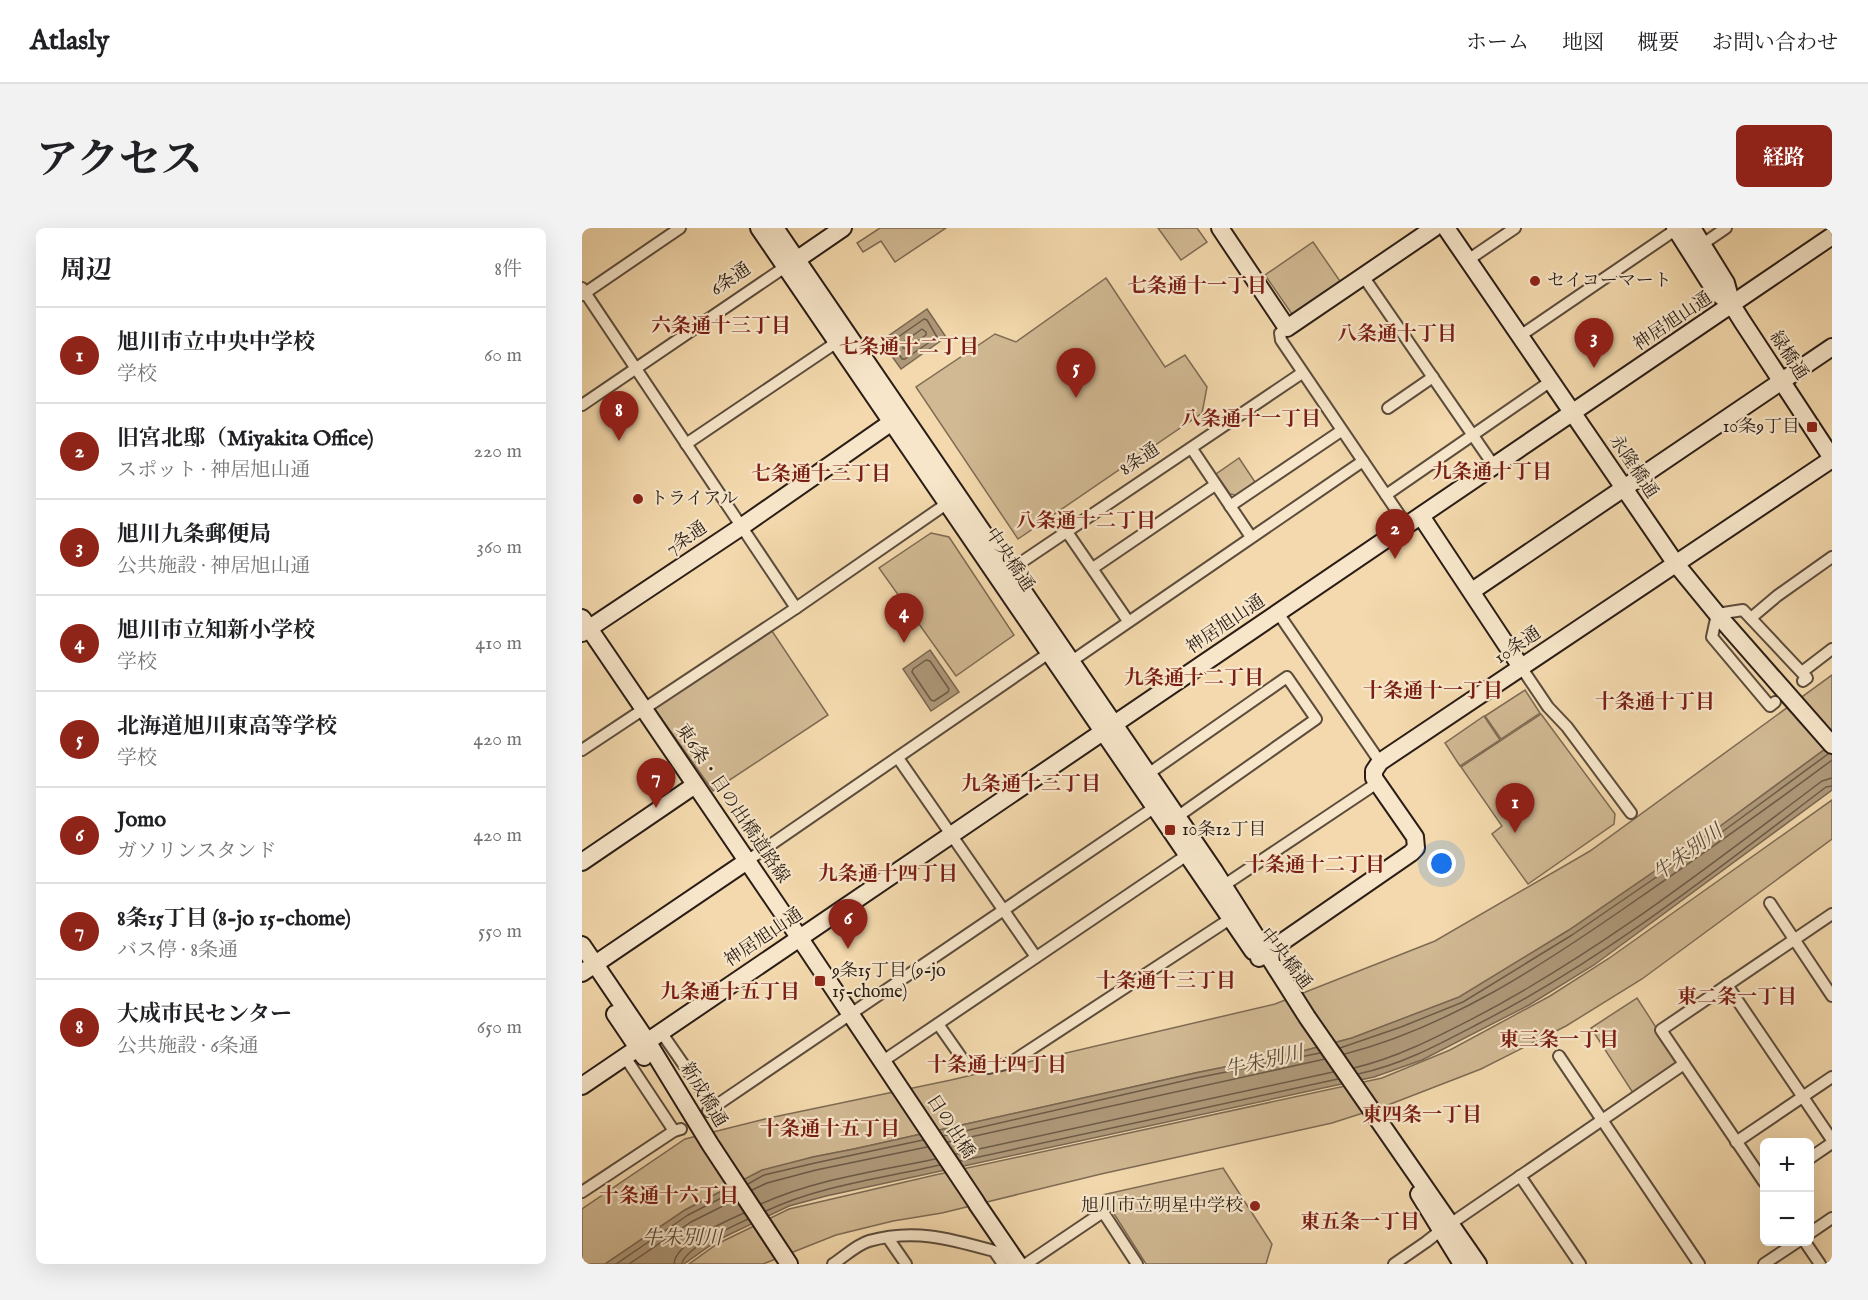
<!DOCTYPE html>
<html lang="ja">
<head>
<meta charset="utf-8">
<style>
  :root { --surface:#fff; --page:#f2f2f2; --text:#202124; --muted:#757577; --line:#e0e0e0; --accent:#8f2418 }
  body { margin:0; font-family:"IM FELL English","Noto Serif JP",serif; background:var(--page); color:var(--text) }
  .controls { position:absolute; right:18px; bottom:18px; display:grid; overflow:hidden; border-radius:9px; box-shadow:0 6px 24px #0002 }
  .controls button { width:54px; height:54px; display:grid; place-items:center; padding:0; border:0; border-bottom:2px solid var(--line); background:var(--surface); color:var(--text); font:30px sans-serif }
  .you { position:absolute; left:860px; top:636px; width:21px; height:21px; margin:-15px; border:4px solid #fff; border-radius:50%; background:#1a73e8; box-shadow:0 0 0 9px #1a73e833 }
  .badge { display:grid; place-items:center; width:39px; height:39px; border-radius:50%; background:var(--accent); color:#fff; font-size:20px; font-weight:700 }
  .pin { position:absolute; translate:-50% -50px; filter:drop-shadow(0 2px 3px #0008) }
  .pin::after { content:''; position:absolute; top:32px; width:21px; height:18px; background:inherit; clip-path:polygon(0 0,100% 0,50% 100%) }
  .list { margin:0; padding:0; list-style:none }
  h2 { display:flex; justify-content:space-between; align-items:center; height:78px; margin:0; padding:0 24px; font-size:26px }
  h2 small { font-size:20px; font-weight:400; color:var(--muted) }
  .list li { display:grid; grid-template-columns:39px 1fr auto; gap:18px; align-items:center; box-sizing:border-box; height:96px; padding:0 24px; border-top:2px solid var(--line) }
  .list b { display:block; font-size:22px; white-space:nowrap }
  .list p { margin:0; font-size:20px; white-space:nowrap; color:var(--muted) }
  .list em { font-size:20px; font-style:normal; color:var(--muted) }
  .map { position:relative; flex:none; width:1250px; height:1036px; overflow:hidden; border-radius:9px }
  header { display:flex; align-items:center; gap:36px; box-sizing:border-box; height:84px; padding:0 30px; background:var(--surface); border-bottom:2px solid var(--line) }
  header strong { font-size:28px }
  nav { display:flex; gap:33px; margin-inline-start:auto; font-size:21px }
  .intro { display:flex; align-items:center; justify-content:space-between; box-sizing:border-box; height:144px; padding:0 36px }
  h1 { margin:0; font-size:42px }
  .button { padding:15px 27px; border-radius:9px; background:var(--accent); color:#fff; font-size:21px; font-weight:700 }
  main { display:flex; gap:36px; padding:0 36px }
  aside { flex:1; background:var(--surface); border-radius:9px; box-shadow:0 6px 24px #0002 }
  .map>svg:first-child { display:block }
</style>
</head>
<body>
<header>
<strong>Atlasly</strong>
<nav><a>ホーム</a><a>地図</a><a>概要</a><a>お問い合わせ</a></nav>
</header>
<div class="intro"><h1>アクセス</h1><a class="button">経路</a></div>
<main>
<aside>
<h2>周辺<small>8件</small></h2>
<ul class="list">
<li><span class="badge">1</span><div><b>旭川市立中央中学校</b><p>学校</p></div><em>60 m</em></li>
<li><span class="badge">2</span><div><b>旧宮北邸（Miyakita Office)</b><p>スポット · 神居旭山通</p></div><em>220 m</em></li>
<li><span class="badge">3</span><div><b>旭川九条郵便局</b><p>公共施設 · 神居旭山通</p></div><em>360 m</em></li>
<li><span class="badge">4</span><div><b>旭川市立知新小学校</b><p>学校</p></div><em>410 m</em></li>
<li><span class="badge">5</span><div><b>北海道旭川東高等学校</b><p>学校</p></div><em>420 m</em></li>
<li><span class="badge">6</span><div><b>Jomo</b><p>ガソリンスタンド</p></div><em>420 m</em></li>
<li><span class="badge">7</span><div><b>8条15丁目 (8-jo 15-chome)</b><p>バス停 · 8条通</p></div><em>550 m</em></li>
<li><span class="badge">8</span><div><b>大成市民センター</b><p>公共施設 · 6条通</p></div><em>650 m</em></li>
</ul>
</aside>
<div class="map">
<svg width="1250" height="1036" viewBox="0 0 1250 1036">
  <rect width="100%" height="100%" fill="#f3d9ad"/>
  <filter id="stains"><feTurbulence type="fractalNoise" baseFrequency=".00333" numOctaves="4"/><feColorMatrix values="0 0 0 0 .2 0 0 0 0 .09 0 0 0 0 .02 0 0 0 .5 -.17"/></filter>
  <radialGradient id="worn" r=".72"><stop offset=".6" stop-color="#630" stop-opacity="0"/><stop offset="1" stop-color="#630" stop-opacity=".3"/></radialGradient>
  <g fill="#d1b993" stroke="#7e6b54" stroke-width="1.5">
    <path d="M298 0H364L313 34 299 13 281 24 275 15Z"/>
    <path d="M576 0H615L625 14 599 32Z"/>
    <path d="M731 14 760 56 712 89 683 47Z"/>
    <path d="M524 50 583 139 603 127 625 159 620 185 436 311 334 159 413 106 434 114Z"/>
    <path d="M657 230 673 254 654 267 648 266 634 246Z"/>
    <path d="M349 305 367 309 432 407 374 448 297 340Z"/>
    <path d="M190 403 246 487 131 563 72 480Z"/>
    <path d="M1250 447V516L1137 599 987 702 878 769 770 810 717 824 613 845 272 921 231 929 210 935 134 966 103 982 23 1036H0V981L103 911 187 890 369 852 693 776 853 713 1008 623Z"/>
    <path d="M943 462 958 485 919 511 903 488Z"/>
    <path d="M959 486 1033 586 1032 596 946 656 910 606 920 598 879 539Z"/>
    <path d="M902 488 918 512 878 538 863 515Z"/>
    <path d="M1250 572V611L1060 751 984 798 899 841 806 877 750 895 519 946 360 985 311 993 254 1007 181 1036H107L135 1016 207 981 353 947 800 850 868 822 968 768 1026 731Z"/>
    <path d="M1055 770 1097 835 1051 865 1009 800Z"/>
    <path d="M641 940 690 1016 684 1036H564L520 967Z"/>
  </g>
  <g fill="#af997a" stroke="#7a6752" stroke-width="1.5">
    <path d="M345 81 364 109 319 141 299 113Z"/>
    <path d="M348 422 377 464 349 483 321 441Z"/>
    <path d="M1250 516V562L1012 737 947 777 840 832 792 849 244 968 207 978 136 1012 102 1036H23L103 982 180 942 231 929 272 921 613 845 717 824 770 810 877 769 987 702 1137 599Z"/>
  </g>
  <g fill="none" stroke-linecap="round" stroke-linejoin="round">
    <g stroke="#6c5b48" stroke-width="1.5">
      <path d="M342 91 345 92 355 109 323 131H320L309 114Z"/>
      <path d="M340 101 344 104V107L325 121 321 120 320 115Z"/>
      <path d="M344 432 348 433 367 461 366 464 352 473 349 472 330 444 331 441Z"/>
      <path d="M758 820 819 799 881 774 990 707 1140 604 1246 526"/>
      <path d="M763 826C867 799 959 738 1047 677 1115 630 1183 582 1250 532"/>
      <path d="M772 840C814 830 851 811 890 791 1015 726 1127 638 1240 553L1250 550"/>
      <path d="M776 846C819 837 856 817 894 797 1020 733 1132 644 1244 559L1250 558"/>
      <path d="M361 908 614 850 738 825"/>
      <path d="M366 914 743 831"/>
      <path d="M374 926 751 844"/>
      <path d="M378 933 756 851"/>
      <path d="M166 956 182 947 233 935 341 912"/>
      <path d="M170 962 185 955 234 942 345 919"/>
      <path d="M179 976C233 951 296 943 353 931"/>
      <path d="M184 983C236 958 301 950 358 937"/>
      <path d="M34 1036 106 987 149 965"/>
      <path d="M47 1036 109 994 153 972"/>
      <path d="M92 1036C93 1015 144 993 162 985"/>
      <path d="M100 1036C102 1020 151 998 166 991"/>
    </g>
    <g stroke="#5c4c3c" stroke-width="14">
      <g id="street">
        <path d="M1115 20 1144 0"/>
        <path d="M886 32 933 0"/>
        <path d="M781 48 912 238"/>
        <path d="M0 60 214 380"/>
        <path d="M0 67 98 0"/>
        <path d="M705 100 698 105 699 112 825 298"/>
        <path d="M938 108 1096 0"/>
        <path d="M0 177 203 39"/>
        <path d="M806 180 851 149"/>
        <path d="M104 216 258 112"/>
        <path d="M610 221 669 309"/>
        <path d="M804 267 969 153"/>
        <path d="M648 278 759 203"/>
        <path d="M485 304 546 393"/>
        <path d="M511 340 633 257"/>
        <path d="M422 346 720 145"/>
        <path d="M696 385 798 534"/>
        <path d="M1169 390 1195 368 1250 329"/>
        <path d="M484 437 781 233"/>
        <path d="M939 439 966 479 985 499 1049 585"/>
        <path d="M1220 444 1250 421"/>
        <path d="M1193 474 1188 478 1130 409 1135 386 1161 382 1225 450 1221 453"/>
        <path d="M0 522 214 380 370 272"/>
        <path d="M316 530 454 729"/>
        <path d="M566 546 705 449 734 491 595 589"/>
        <path d="M165 633 470 423"/>
        <path d="M638 660 795 555"/>
        <path d="M1188 675 1250 768"/>
        <path d="M1145 757 1250 912"/>
        <path d="M356 796 384 836 407 840 428 835 654 687"/>
        <path d="M79 804 131 879"/>
        <path d="M977 828 1117 1036"/>
        <path d="M43 829 92 903"/>
        <path d="M301 833 605 627"/>
        <path d="M126 883 576 577"/>
        <path d="M1154 914 1250 849"/>
        <path d="M1228 930 1250 915"/>
        <path d="M938 948 998 1036"/>
        <path d="M1182 954 1079 802 1250 686"/>
        <path d="M0 964 92 903 99 901"/>
        <path d="M1228 1005 1250 990"/>
        <path d="M306 1010 324 1036"/>
        <path d="M1223 1014 1238 1036"/>
        <path d="M251 1036C262 1029 274 1017 287 1013 332 1000 369 1011 412 1023L421 1036"/>
        <path d="M444 1036 521 984 555 1036"/>
        <path d="M812 1036 844 1014 858 1003 1102 836"/>
        <path d="M1182 1036 1215 1014"/>
      </g>
    </g>
    <g stroke="#2a1d16" stroke-width="20">
      <g id="secondary">
        <path d="M177 0 671 723"/>
        <path d="M193 0 633 644 725 789 896 1036"/>
        <path d="M638 0 705 100 852 0"/>
        <path d="M864 0 1094 336 1135 386 1250 517"/>
        <path d="M1093 0 1133 63 1150 77"/>
        <path d="M1110 0 1144 55 1150 77 1160 93 1250 230"/>
        <path d="M207 37 261 0"/>
        <path d="M839 288 939 439"/>
        <path d="M890 363 1250 119"/>
        <path d="M0 390 225 721 394 974"/>
        <path d="M0 405 159 299 317 189"/>
        <path d="M0 634 113 557"/>
        <path d="M0 717 65 813 128 916 207 1036"/>
        <path d="M677 730 829 625 834 620 833 609 792 550V543L798 534 1250 231"/>
        <path d="M0 745 165 633"/>
        <path d="M33 786 62 829"/>
        <path d="M0 858 1250 8"/>
        <path d="M837 966 880 1036"/>
        <path d="M395 976 436 1036"/>
      </g>
    </g>
    <use href="#street" stroke="#f7e6ca" stroke-width="10"/>
    <use href="#secondary" stroke="#f7e6ca" stroke-width="16"/>
  </g>
  <g fill="#8f2418" stroke="#f7e6ca" stroke-width="2">
    <circle cx="953" cy="53" r="6"/>
    <rect x="1224" y="193" width="12" height="12" rx="3"/>
    <circle cx="56" cy="271" r="6"/>
    <rect x="582" y="596" width="12" height="12" rx="3"/>
    <rect x="232" y="747" width="12" height="12" rx="3"/>
    <circle cx="673" cy="978" r="6"/>
  </g>
  <g text-anchor="middle" dominant-baseline="central" stroke-width="4.5" stroke-linejoin="round" paint-order="stroke">
    <g font-size="18" fill="#2a1d16" stroke="#f7e6ca">
      <text transform="translate(149 52) rotate(-34)">6条通</text>
      <text transform="translate(1091 94) rotate(-34)">神居旭山通</text>
      <text transform="translate(1206 128) rotate(57)">緑橋通</text>
      <text transform="translate(558 232) rotate(-34)">8条通</text>
      <text transform="translate(1051 239) rotate(56)">永隆橋通</text>
      <text transform="translate(105 311) rotate(-34)">7条通</text>
      <text transform="translate(427 332) rotate(56)">中央橋通</text>
      <text transform="translate(644 397) rotate(-34)">神居旭山通</text>
      <text transform="translate(936 418) rotate(-34)">10条通</text>
      <text transform="translate(150 576) rotate(56)">東6条・日の出橋道路線</text>
      <text transform="translate(182 710) rotate(-34)">神居旭山通</text>
      <text transform="translate(703 731) rotate(52)">中央橋通</text>
      <text transform="translate(121 867) rotate(59)">新成橋通</text>
      <text transform="translate(368 899) rotate(57)">日の出橋</text>
    </g>
    <g font-size="18" fill="#2a1d16" stroke="#f7e6ca" text-anchor="start">
      <text x="965" y="53">セイコーマート</text>
      <text x="1218" y="199" text-anchor="end">10条9丁目</text>
      <text x="68" y="271">トライアル</text>
      <text x="600" y="602">10条12丁目</text>
      <text x="250" y="743">9条15丁目 (9-jo<tspan x="250" dy="21">15-chome)</tspan></text>
      <text x="661" y="978" text-anchor="end">旭川市立明星中学校</text>
    </g>
    <g font-size="20" font-weight="bold" fill="#7a1f14" stroke="#f7e6ca">
      <text x="615" y="58">七条通十一丁目</text>
      <text x="139" y="98">六条通十三丁目</text>
      <text x="815" y="106">八条通十丁目</text>
      <text x="327" y="119">七条通十二丁目</text>
      <text x="669" y="191">八条通十一丁目</text>
      <text x="910" y="244">九条通十丁目</text>
      <text x="239" y="246">七条通十三丁目</text>
      <text x="504" y="293">八条通十二丁目</text>
      <text x="612" y="450">九条通十二丁目</text>
      <text x="851" y="463">十条通十一丁目</text>
      <text x="1073" y="474">十条通十丁目</text>
      <text x="449" y="556">九条通十三丁目</text>
      <text x="733" y="637">十条通十二丁目</text>
      <text x="306" y="646">九条通十四丁目</text>
      <text x="584" y="753">十条通十三丁目</text>
      <text x="148" y="764">九条通十五丁目</text>
      <text x="1155" y="769">東二条一丁目</text>
      <text x="977" y="812">東三条一丁目</text>
      <text x="415" y="837">十条通十四丁目</text>
      <text x="840" y="887">東四条一丁目</text>
      <text x="248" y="901">十条通十五丁目</text>
      <text x="87" y="968">十条通十六丁目</text>
      <text x="778" y="994">東五条一丁目</text>
    </g>
    <g font-size="20" font-style="italic" fill="#594839" stroke="#f7e6ca">
      <text transform="translate(1106 625) rotate(-36)">牛朱別川</text>
      <text transform="translate(682 834) rotate(-13)">牛朱別川</text>
      <text x="100" y="1010">牛朱別川</text>
    </g>
  </g>
  <rect width="100%" height="100%" filter="url(#stains)"/>
  <rect width="100%" height="100%" fill="url(#worn)"/>
</svg>
<div class="controls">
<button>+</button>
<button>−</button>
</div>
<div class="you"></div>
<div class="pin badge" style="left:933px;top:605px">1</div>
<div class="pin badge" style="left:813px;top:331px">2</div>
<div class="pin badge" style="left:1012px;top:140px">3</div>
<div class="pin badge" style="left:322px;top:415px">4</div>
<div class="pin badge" style="left:494px;top:170px">5</div>
<div class="pin badge" style="left:266px;top:721px">6</div>
<div class="pin badge" style="left:74px;top:580px">7</div>
<div class="pin badge" style="left:37px;top:213px">8</div>
</div>
</main>
</body>
</html>
